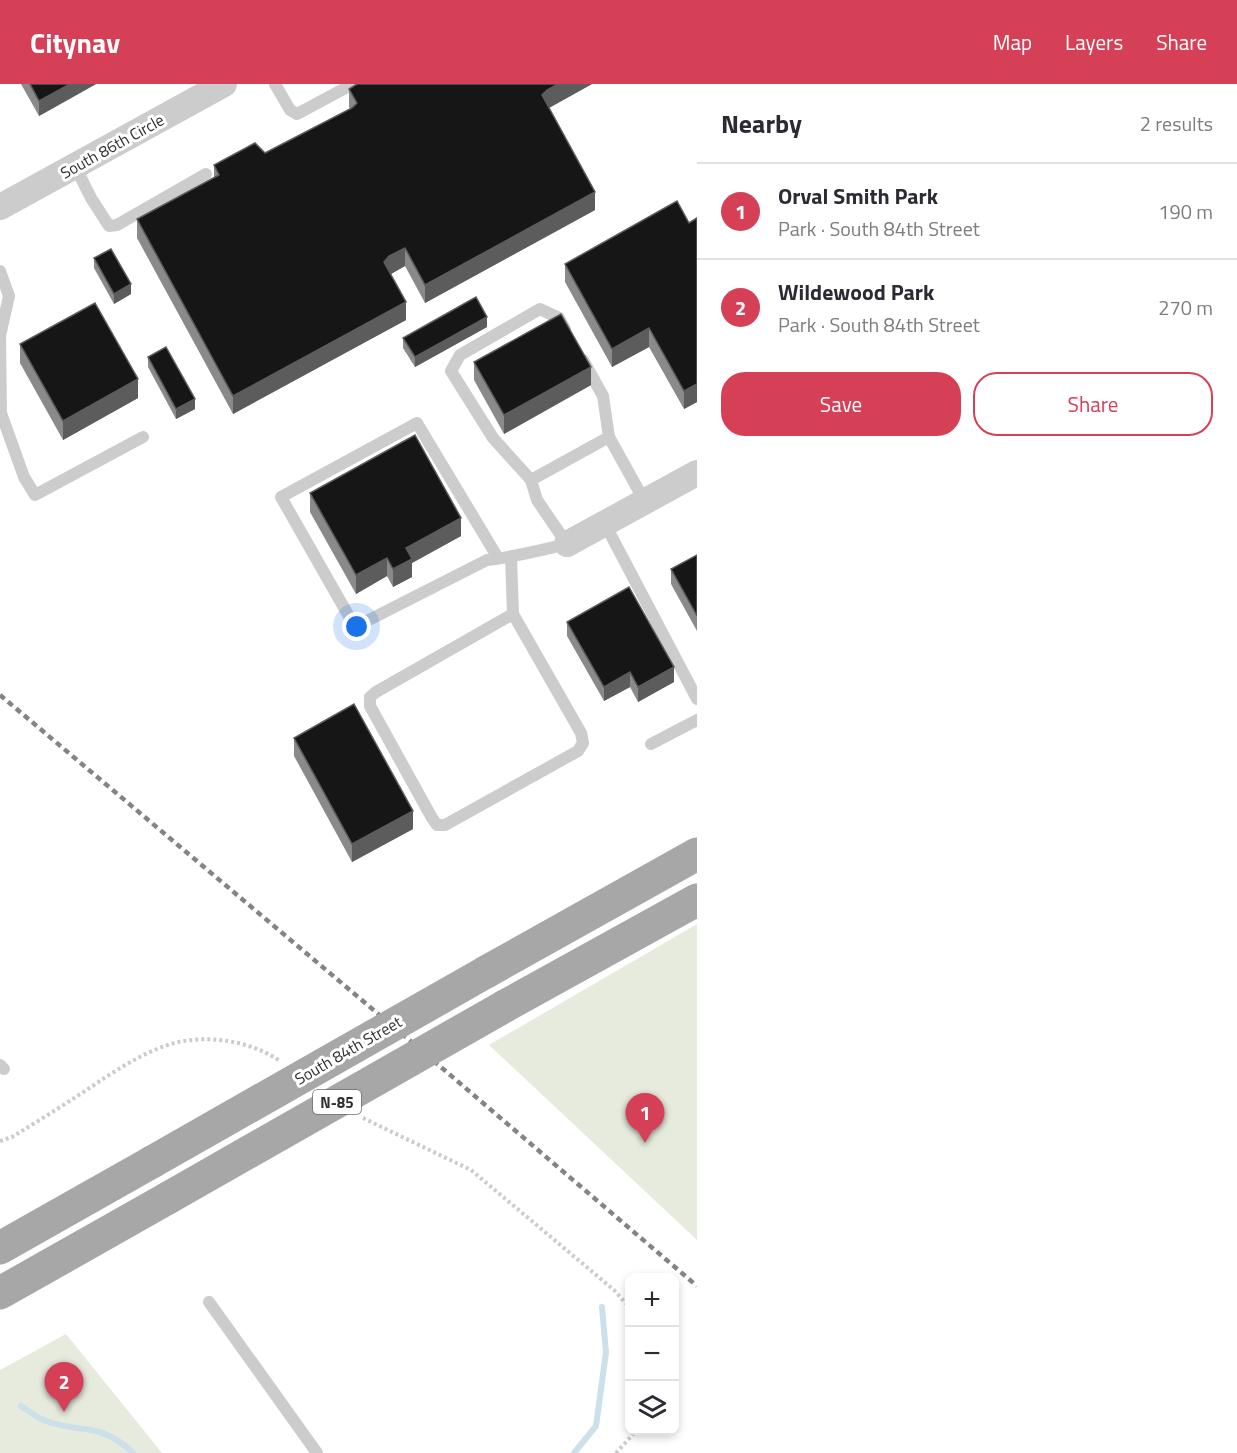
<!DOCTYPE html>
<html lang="en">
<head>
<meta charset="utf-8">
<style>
  :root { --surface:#fff; --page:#f7f7f7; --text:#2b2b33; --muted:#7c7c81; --line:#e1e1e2; --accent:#d64057 }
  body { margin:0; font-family:"Titillium Web",sans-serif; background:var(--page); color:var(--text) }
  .controls { position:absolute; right:18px; bottom:18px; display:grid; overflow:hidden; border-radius:12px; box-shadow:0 3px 9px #0003 }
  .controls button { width:54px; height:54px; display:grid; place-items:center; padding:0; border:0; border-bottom:2px solid var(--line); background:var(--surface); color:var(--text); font:30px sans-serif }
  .you { position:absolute; left:357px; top:543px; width:21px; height:21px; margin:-15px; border:4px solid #fff; border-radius:50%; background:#1a73e8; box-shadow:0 0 0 9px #1a73e833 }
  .badge { display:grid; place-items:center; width:39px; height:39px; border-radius:50%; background:var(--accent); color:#fff; font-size:20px; font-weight:700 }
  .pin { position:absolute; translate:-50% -50px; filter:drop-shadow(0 2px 3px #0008) }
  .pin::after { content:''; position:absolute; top:32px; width:21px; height:18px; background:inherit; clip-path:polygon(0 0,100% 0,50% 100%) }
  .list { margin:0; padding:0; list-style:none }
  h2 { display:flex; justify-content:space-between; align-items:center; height:78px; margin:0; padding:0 24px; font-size:26px }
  h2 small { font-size:20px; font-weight:400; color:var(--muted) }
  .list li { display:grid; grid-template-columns:39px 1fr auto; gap:18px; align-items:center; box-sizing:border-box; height:96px; padding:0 24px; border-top:2px solid var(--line) }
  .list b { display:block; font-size:22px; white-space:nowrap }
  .list p { margin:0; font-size:20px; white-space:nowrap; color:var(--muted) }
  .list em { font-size:20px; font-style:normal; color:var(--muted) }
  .actions { display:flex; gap:12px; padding:18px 24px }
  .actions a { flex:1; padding:14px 0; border:2px solid var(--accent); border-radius:24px; text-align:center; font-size:21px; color:var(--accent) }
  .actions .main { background:var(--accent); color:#fff }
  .icon { flex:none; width:33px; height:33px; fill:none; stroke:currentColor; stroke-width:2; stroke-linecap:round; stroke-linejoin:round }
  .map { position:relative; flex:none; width:697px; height:1369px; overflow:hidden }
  header { display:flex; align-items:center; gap:36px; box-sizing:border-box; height:84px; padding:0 30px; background:var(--accent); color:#fff }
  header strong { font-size:28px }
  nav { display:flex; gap:33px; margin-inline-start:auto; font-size:21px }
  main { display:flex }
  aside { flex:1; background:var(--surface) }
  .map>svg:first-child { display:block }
</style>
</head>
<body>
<header>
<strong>Citynav</strong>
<nav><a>Map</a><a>Layers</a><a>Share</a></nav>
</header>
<main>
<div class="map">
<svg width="697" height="1369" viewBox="0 0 697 1369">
  <rect width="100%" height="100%" fill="#fff"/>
  <g fill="#e6ebde">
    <path d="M697 840V1156L489 961Z"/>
    <path d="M66 1250 162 1369H0V1286Z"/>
  </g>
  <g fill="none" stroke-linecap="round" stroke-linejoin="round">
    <g stroke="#cce0e9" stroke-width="6">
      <path d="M21 1322C29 1327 37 1334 46 1337 83 1350 99 1337 133 1369"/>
      <path d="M574 1369 596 1342 606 1268 602 1223"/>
    </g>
    <g stroke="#ccc" stroke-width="4" stroke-dasharray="3 3" stroke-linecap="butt">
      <path d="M363 1034 471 1086 614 1206 630 1224"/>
      <path d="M0 1057 12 1053C35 1039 59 1024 82 1009 106 993 130 976 157 965 195 948 246 954 280 977"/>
      <path d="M616 1369 637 1346"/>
    </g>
    <g stroke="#ccc" stroke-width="12">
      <path d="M275 0 290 26 297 30 353 0"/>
      <path d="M75 82 91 114 109 142 117 141 206 90"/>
      <path d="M0 187 9 212 0 252 1 329 24 393 35 411 143 353"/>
      <path d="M583 276 603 312 609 353"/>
      <path d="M531 396 493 354 451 287 460 271 540 225 559 234 565 245"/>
      <path d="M605 440 697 615"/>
      <path d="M511 473 513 530 581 649 583 659 578 667 445 741H437L432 734 370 622V613L376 608 513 530"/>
      <path d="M498 474 417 339 281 413 355 543 487 476C515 473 541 466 567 460L537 416 531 396 609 353 645 418"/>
      <path d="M651 660 697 636"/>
      <path d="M0 981 4 985"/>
      <path d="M209 1218 317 1369"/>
    </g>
    <g stroke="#ccc" stroke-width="26">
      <path d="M0 123 224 0"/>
      <path d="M567 460 697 389"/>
    </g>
    <g stroke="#a7a7a7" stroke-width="33">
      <path d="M486 888 697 770"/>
      <path d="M505 922 697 816"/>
      <path d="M0 1164 152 1078"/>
      <path d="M0 1209 168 1114"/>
    </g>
    <path stroke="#848484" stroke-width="4.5" stroke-dasharray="6 4.5" stroke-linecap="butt" d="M0 611 421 966 697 1202"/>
    <g stroke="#a7a7a7" stroke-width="33">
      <path d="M152 1078 486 888"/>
      <path d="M168 1114 505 922"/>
    </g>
  </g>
  <g fill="#8a8a8a">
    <path d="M21 0H96L39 32Z"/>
    <path d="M592 0 549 24 595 126 425 219 405 182 391 190 406 236 233 330 137 154V135L214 94V81L265 69 350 25 349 23V5Z"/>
    <path d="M697 134V318L684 325 649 263 612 283 565 198V180L689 139Z"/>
    <path d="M94 174 131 210 114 220 94 184Z"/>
    <path d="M487 243 415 283 403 264V254Z"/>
    <path d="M20 260 138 314 63 356 20 279Z"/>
    <path d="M148 273 195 325 176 335 148 283Z"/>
    <path d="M474 278 591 301 504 350 474 296Z"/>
    <path d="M310 409 461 452 412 479V493L393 503 387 492 356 510 310 428Z"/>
    <path d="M697 471V547L671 500V485Z"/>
    <path d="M567 538 674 598 638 618 630 603 604 617 567 552Z"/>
    <path d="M294 654 413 745 352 778 294 672Z"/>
  </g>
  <g fill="#5c5c5c">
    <path d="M70 0H96L39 32V17Z"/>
    <path d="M558 0H592L547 25 542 11 547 6Z"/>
    <path d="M595 108V126L425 219V201Z"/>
    <path d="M405 164V182L389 191 384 178 389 172Z"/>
    <path d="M131 200V210L114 220V210Z"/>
    <path d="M406 218V236L233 330V312Z"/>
    <path d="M487 233V243L415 283V273Z"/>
    <path d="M649 244V263L612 283V265Z"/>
    <path d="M591 283V301L504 350V331Z"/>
    <path d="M138 295V314L63 356V337Z"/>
    <path d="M697 300V318L684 325V307Z"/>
    <path d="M195 315V325L176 335V325Z"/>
    <path d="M461 434V452L412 479V493L393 503V485L406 464Z"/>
    <path d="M387 474V492L356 510V491Z"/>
    <path d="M674 583V598L638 618V603Z"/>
    <path d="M630 588V603L604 617V603Z"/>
    <path d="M413 727V745L352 778V760Z"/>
  </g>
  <g fill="#161616" stroke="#5c5c5c" stroke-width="1.5">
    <path d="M30 0H70L39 17Z"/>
    <path d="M357 0H558L547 6 542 11 595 108 425 201 405 164 389 172 384 178 406 218 233 312 137 135 219 91 214 81 255 59 265 69 352 24 357 19 349 5Z"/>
    <path d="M677 117 689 139 697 134V300L684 307 649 244 612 265 565 180Z"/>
    <path d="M111 165 131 200 114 210 94 174Z"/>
    <path d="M476 213 487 233 415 273 403 254Z"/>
    <path d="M95 219 138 295 63 337 20 260Z"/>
    <path d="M561 230 591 283 504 331 474 278Z"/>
    <path d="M166 263 195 315 176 325 148 273Z"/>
    <path d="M415 351 461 434 406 464 412 475 393 485 387 474 356 491 310 409Z"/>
    <path d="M697 471V532L671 485Z"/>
    <path d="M629 503 674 583 638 603 630 588 604 603 567 538Z"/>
    <path d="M354 620 413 727 352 760 294 654Z"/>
  </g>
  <g text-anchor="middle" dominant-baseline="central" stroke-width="6" stroke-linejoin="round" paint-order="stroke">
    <rect fill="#fff" stroke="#6d6d6d" stroke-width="1.5" x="313" y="1006" width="48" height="24" rx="4.5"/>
    <g font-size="15" font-weight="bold" fill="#2f2f2f">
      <text x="337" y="1018">N-85</text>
    </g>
    <g font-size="16" fill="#2f2f2f" stroke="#fff">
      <text transform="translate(112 62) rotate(-29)">South 86th Circle</text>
      <text transform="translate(348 966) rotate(-30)">South 84th Street</text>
    </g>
  </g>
</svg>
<div class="controls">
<button>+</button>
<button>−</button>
<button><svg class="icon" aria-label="layers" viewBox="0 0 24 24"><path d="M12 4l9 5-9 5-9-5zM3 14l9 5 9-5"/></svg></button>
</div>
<div class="you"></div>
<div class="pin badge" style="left:645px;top:1059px">1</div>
<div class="pin badge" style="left:64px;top:1328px">2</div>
</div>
<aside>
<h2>Nearby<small>2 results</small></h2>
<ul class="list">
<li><span class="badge">1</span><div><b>Orval Smith Park</b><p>Park · South 84th Street</p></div><em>190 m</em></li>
<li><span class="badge">2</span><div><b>Wildewood Park</b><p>Park · South 84th Street</p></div><em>270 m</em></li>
</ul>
<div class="actions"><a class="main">Save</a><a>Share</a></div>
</aside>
</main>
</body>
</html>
